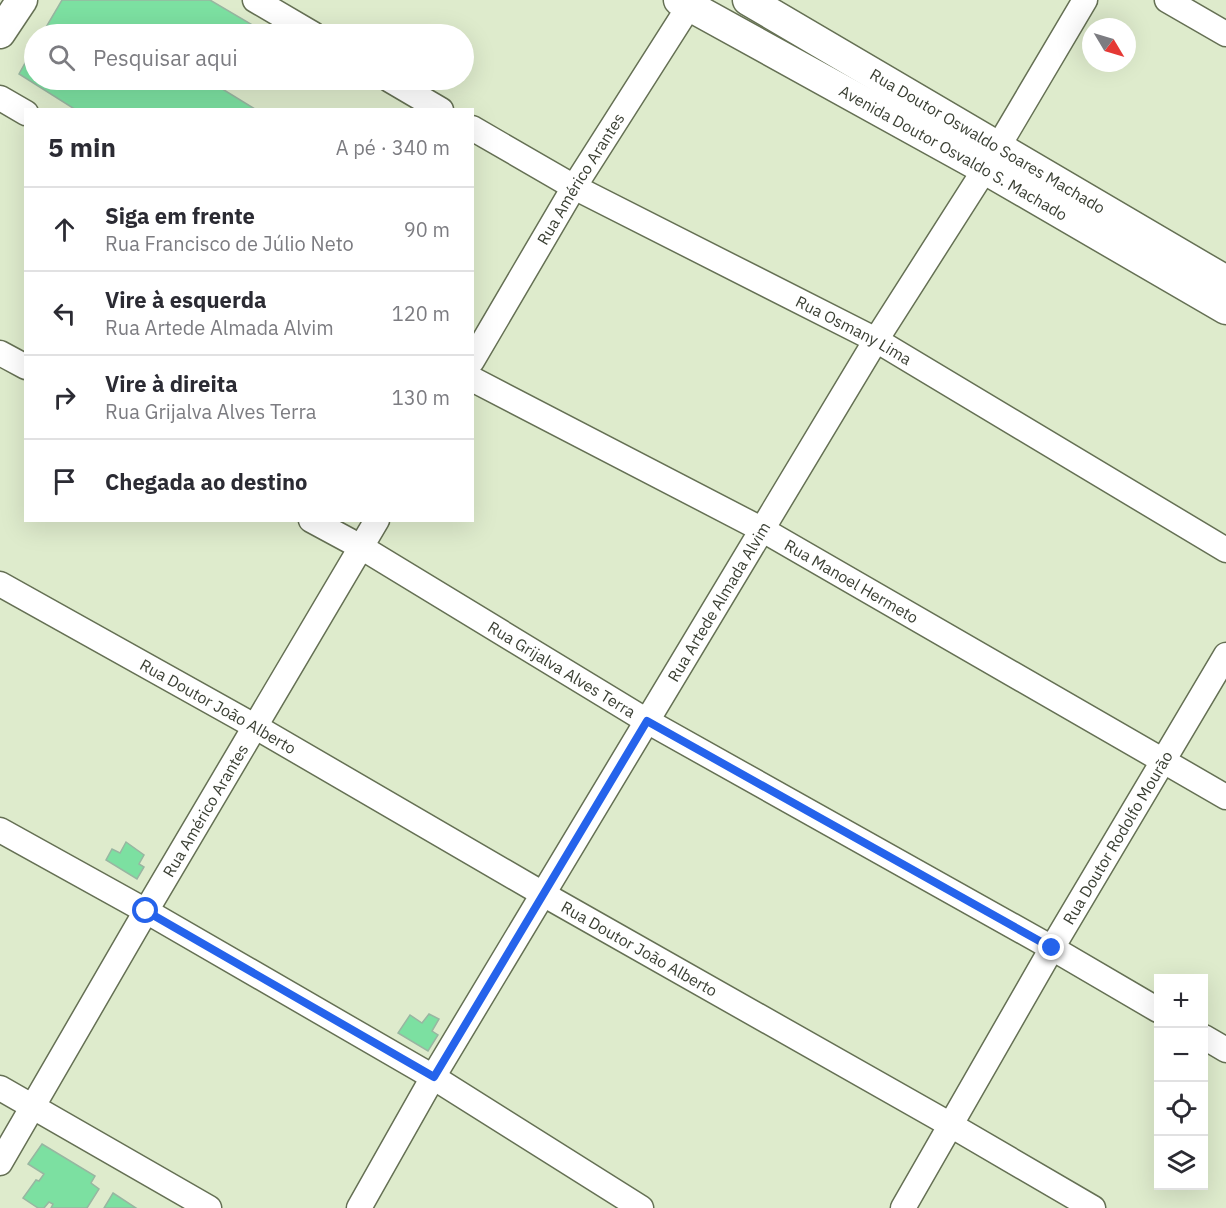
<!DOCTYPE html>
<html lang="pt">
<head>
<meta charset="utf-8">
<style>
  :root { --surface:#fff; --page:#f7f7f7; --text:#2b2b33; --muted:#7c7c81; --line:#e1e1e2 }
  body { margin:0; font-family:"IBM Plex Sans",sans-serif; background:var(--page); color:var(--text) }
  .controls { position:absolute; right:18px; bottom:18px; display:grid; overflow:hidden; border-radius:0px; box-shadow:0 6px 24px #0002 }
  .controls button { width:54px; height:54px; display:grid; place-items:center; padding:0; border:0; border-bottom:2px solid var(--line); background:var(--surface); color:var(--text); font:30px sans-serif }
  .compass { position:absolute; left:1082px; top:18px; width:54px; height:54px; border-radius:50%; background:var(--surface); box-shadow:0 6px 24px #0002; rotate:128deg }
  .stop { position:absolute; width:18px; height:18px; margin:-14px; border:4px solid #2563eb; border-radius:50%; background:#fff }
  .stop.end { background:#2563eb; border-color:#fff; box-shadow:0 2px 6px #0008 }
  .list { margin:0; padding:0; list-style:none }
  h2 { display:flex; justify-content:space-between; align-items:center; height:78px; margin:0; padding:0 24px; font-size:26px }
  h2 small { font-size:20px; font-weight:400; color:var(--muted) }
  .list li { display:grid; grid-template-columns:39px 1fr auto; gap:18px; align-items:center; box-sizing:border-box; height:84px; padding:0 24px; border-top:2px solid var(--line) }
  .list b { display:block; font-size:22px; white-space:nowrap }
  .list p { margin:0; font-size:20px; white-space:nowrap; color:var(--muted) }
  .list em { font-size:20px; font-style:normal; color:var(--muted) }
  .icon { flex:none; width:33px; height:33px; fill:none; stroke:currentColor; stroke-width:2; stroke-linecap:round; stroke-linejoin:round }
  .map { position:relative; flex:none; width:1226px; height:1208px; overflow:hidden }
  .search { position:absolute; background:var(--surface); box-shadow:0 6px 24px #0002; left:24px; top:24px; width:450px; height:66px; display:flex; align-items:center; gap:15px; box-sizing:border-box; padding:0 21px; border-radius:33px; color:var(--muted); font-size:22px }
  .panel { position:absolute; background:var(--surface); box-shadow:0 6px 24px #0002; left:24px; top:108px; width:450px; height:414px; border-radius:0px }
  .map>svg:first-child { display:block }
</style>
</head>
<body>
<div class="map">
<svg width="1226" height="1208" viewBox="0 0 1226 1208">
  <rect width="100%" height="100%" fill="#deebcc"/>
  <g fill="#7ce0a1" stroke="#98b6a1" stroke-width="1.5">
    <path d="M62 0H210L256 27 251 34H42Z"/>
    <path d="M34 47V80H224L219 87 255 109 76 110 19 74Z"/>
    <path d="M126 842 144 855 139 864 144 867 137 879 106 860 112 849 120 853Z"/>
    <path d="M429 1014 439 1019 432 1031 438 1035 428 1051 398 1033 410 1015 422 1023Z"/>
    <path d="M42 1144 95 1176 91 1183 99 1189 87 1208H51L53 1204 49 1202 44 1208H38L23 1198 36 1180 39 1181 44 1174 28 1164Z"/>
    <path d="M113 1193 136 1208H104Z"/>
  </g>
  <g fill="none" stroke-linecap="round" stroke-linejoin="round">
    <g stroke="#657054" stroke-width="27">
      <g id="minor">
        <path d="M255 0 313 34"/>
        <path d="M1167 0 1226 34"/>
        <path d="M390 80 441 110"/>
        <path d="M0 98 26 113"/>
        <path id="s1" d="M472 128 574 187 876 340 1226 550"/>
        <path d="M0 353 26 367"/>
        <path id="s2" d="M472 361 574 187 693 0"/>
        <path id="s3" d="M472 379 763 530 1226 797"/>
        <path id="s4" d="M311 520 361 547 647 721 1052 948 1158 1010"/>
        <path id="s5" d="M0 584 256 727 543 894 949 1124 1093 1208"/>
        <path d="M0 830 146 911 433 1077 641 1208"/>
        <path d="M1204 1037 1226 1050"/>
        <path d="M0 1088 209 1208"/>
        <path id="s6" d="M0 1163 146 911 377 520"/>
        <path id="s7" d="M359 1208 433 1077 543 894 876 340 985 169 1085 0"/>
        <path id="s8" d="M903 1208 1052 948 1226 655"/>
      </g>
    </g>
    <g stroke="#657054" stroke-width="33">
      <g id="tertiary">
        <path id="s9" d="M679 0 985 169 1226 309"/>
        <path id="s10" d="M748 0 1226 281"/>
        <path d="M0 33 22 0"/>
      </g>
    </g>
    <use href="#minor" stroke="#fff" stroke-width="24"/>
    <use href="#tertiary" stroke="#fff" stroke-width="30"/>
  </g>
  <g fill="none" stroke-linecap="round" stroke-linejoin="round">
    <path stroke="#2563eb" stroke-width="8" d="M146 911 434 1077 647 721 1052 948"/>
  </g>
  <g text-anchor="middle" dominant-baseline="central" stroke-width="4.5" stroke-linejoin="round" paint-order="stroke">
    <g font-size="16" fill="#3a3f33" stroke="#fff">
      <text stroke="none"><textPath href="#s10" startOffset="278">Rua Doutor Oswaldo Soares Machado</textPath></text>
      <text stroke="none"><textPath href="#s9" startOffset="314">Avenida Doutor Osvaldo S. Machado</textPath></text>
      <text stroke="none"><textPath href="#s2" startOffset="212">Rua Américo Arantes</textPath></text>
      <text stroke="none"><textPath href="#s1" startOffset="432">Rua Osmany Lima</textPath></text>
      <text stroke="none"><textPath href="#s3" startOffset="430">Rua Manoel Hermeto</textPath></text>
      <text stroke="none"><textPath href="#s7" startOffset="705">Rua Artede Almada Alvim</textPath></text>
      <text stroke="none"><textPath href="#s4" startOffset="292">Rua Grijalva Alves Terra</textPath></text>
      <text stroke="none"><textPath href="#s5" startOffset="250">Rua Doutor João Alberto</textPath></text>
      <text stroke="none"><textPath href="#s6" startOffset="408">Rua Américo Arantes</textPath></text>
      <text stroke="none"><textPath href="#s8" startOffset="428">Rua Doutor Rodolfo Mourão</textPath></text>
      <text stroke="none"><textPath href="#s5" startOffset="736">Rua Doutor João Alberto</textPath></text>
    </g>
  </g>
</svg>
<div class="controls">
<button>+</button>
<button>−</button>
<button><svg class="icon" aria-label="locate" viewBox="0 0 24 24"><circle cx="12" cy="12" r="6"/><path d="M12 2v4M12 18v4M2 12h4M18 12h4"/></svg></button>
<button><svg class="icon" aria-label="layers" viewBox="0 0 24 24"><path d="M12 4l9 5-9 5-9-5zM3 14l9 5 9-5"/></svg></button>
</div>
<svg class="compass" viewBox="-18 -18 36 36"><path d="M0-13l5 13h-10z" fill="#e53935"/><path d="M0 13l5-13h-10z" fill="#7c7c81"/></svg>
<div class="stop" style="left:146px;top:911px"></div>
<div class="stop end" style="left:1052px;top:948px"></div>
<div class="search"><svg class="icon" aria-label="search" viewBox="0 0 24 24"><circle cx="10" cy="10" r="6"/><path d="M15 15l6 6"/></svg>Pesquisar aqui</div>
<section class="panel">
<h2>5 min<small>A pé · 340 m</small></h2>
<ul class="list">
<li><svg class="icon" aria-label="ahead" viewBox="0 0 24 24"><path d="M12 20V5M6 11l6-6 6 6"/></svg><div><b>Siga em frente</b><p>Rua Francisco de Júlio Neto</p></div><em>90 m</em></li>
<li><svg class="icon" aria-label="left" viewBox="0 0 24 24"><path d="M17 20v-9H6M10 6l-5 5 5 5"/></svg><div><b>Vire à esquerda</b><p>Rua Artede Almada Alvim</p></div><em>120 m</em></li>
<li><svg class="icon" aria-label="right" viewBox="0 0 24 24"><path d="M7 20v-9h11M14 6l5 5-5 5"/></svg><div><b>Vire à direita</b><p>Rua Grijalva Alves Terra</p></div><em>130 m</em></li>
<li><svg class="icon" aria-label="arrive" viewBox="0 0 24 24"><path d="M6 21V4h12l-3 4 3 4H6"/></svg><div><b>Chegada ao destino</b></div></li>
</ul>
</section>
</div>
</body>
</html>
